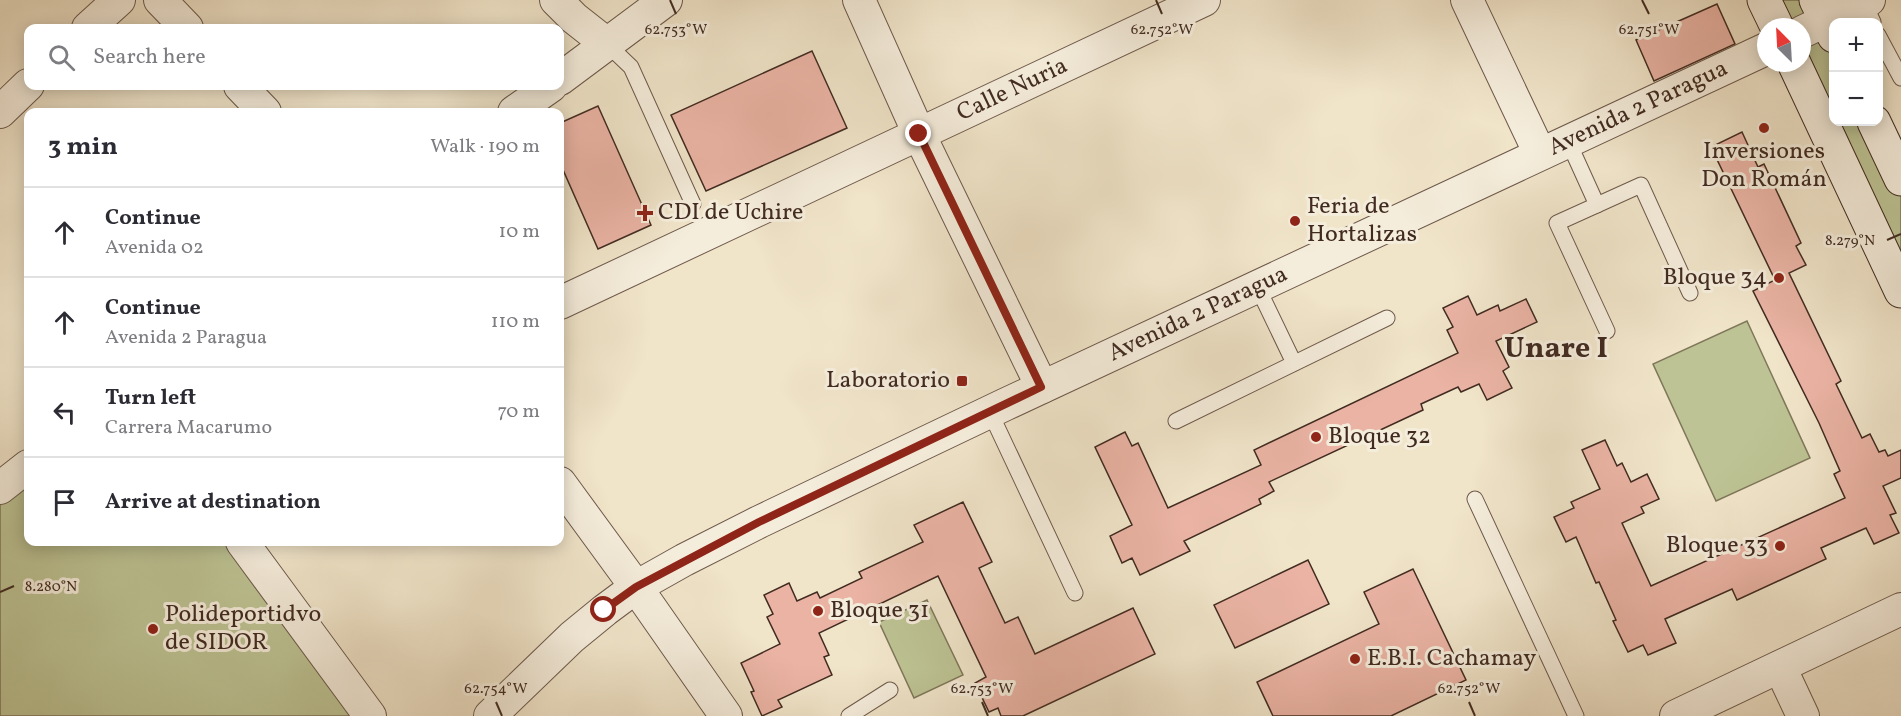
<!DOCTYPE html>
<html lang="en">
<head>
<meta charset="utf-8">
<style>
  :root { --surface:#fff; --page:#f7f7f7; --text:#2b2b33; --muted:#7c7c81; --line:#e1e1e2 }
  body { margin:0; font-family:Vollkorn,serif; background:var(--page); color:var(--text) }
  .controls { position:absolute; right:18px; top:18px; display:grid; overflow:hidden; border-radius:12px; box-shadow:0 3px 15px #0003 }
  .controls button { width:54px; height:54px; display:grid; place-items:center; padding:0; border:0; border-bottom:2px solid var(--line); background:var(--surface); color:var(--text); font:30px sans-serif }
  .compass { position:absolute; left:1757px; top:18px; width:54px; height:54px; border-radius:50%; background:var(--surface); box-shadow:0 3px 15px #0003; rotate:336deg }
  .stop { position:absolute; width:18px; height:18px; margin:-14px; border:4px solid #8f2418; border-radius:50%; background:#fff }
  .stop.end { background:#8f2418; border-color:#fff; box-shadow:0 2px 6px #0008 }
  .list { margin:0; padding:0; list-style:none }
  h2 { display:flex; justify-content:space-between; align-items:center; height:78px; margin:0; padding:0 24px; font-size:26px }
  h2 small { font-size:20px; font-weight:400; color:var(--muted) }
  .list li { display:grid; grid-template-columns:39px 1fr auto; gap:18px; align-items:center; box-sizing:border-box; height:90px; padding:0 24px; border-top:2px solid var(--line) }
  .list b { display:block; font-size:22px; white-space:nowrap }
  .list p { margin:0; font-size:20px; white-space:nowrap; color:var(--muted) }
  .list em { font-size:20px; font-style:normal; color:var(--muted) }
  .icon { flex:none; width:33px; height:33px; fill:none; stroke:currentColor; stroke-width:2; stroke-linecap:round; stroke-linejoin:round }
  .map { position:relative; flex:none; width:1901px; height:716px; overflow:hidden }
  .search { position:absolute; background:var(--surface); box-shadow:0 3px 15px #0003; left:24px; top:24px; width:540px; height:66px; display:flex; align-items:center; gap:15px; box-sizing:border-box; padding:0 21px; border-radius:12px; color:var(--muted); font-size:22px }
  .panel { position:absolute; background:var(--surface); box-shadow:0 3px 15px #0003; left:24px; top:108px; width:540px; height:438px; border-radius:12px }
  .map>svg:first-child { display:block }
</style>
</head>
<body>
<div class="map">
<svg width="1901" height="716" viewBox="0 0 1901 716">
  <rect width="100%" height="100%" fill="#f0e4c9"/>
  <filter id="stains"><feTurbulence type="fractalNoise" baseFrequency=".00333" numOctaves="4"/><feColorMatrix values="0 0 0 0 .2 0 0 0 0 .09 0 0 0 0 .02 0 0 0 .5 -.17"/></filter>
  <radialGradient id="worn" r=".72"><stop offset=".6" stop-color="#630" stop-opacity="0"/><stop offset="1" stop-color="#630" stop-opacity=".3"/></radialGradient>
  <g fill="#bdc394" stroke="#7f775a" stroke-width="1.5">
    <path d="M1764 0H1816L1833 36 1834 122H1874L1901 179V291L1802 63V27H1777Z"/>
    <path d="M1747 321 1810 458 1716 501 1653 364Z"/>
    <path d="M28 466V542H242L370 716H0V488Z"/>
    <path d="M927 600 963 675 914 698 879 622Z"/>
  </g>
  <g fill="#eab3a4" stroke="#412b21" stroke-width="1.5">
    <path d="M1717 4 1735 44 1654 81 1636 40Z"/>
    <path d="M812 51 847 128 706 191 671 115Z"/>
    <path d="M598 106 651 225 598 249 560 163V123Z"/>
    <path d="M1742 132 1758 167 1764 164 1801 243 1796 246 1806 265 1789 273 1841 381 1836 384 1862 438 1870 434 1879 452 1885 450 1888 456 1901 450V478L1883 486 1896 513 1890 515 1899 533 1874 544 1866 528 1821 548 1826 559 1737 600 1732 589 1665 619 1676 643 1648 655 1643 645 1628 652 1613 621 1616 620 1599 582 1596 583 1576 537 1566 542 1554 517 1574 508 1571 502 1600 489 1582 450 1605 440 1617 466 1622 463 1631 482 1647 474 1659 499 1641 507 1644 513 1622 523 1651 586 1845 498 1834 474 1840 471 1819 423 1753 291 1775 280 1711 147Z"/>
    <path d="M1468 296 1477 315 1498 305 1500 311 1526 299 1537 322 1496 341 1509 367 1503 371 1512 388 1487 400 1479 384 1461 392 1458 387 1421 404 1423 410 1269 482 1274 491 1259 499 1261 504 1184 541 1190 551 1140 575 1132 558 1122 563 1110 536 1132 525 1095 447 1125 432 1132 446 1138 443 1168 508 1261 465 1254 450 1458 353 1447 330 1453 327 1443 308Z"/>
    <path d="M963 502 992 562 979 568 1005 623 1018 617 1035 654 1133 608 1155 654 1023 716H1001L998 708 989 712 975 683 986 677 938 576 819 633 829 655 824 657 832 675 778 700 782 707 762 716 751 692 754 691 741 663 780 644 767 617 773 614 764 595 789 583 797 601 817 592 820 598 862 578 859 572 923 542 914 525Z"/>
    <path d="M1308 560 1329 604 1235 648 1214 605Z"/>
    <path d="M1413 569 1466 680 1391 716H1273L1257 682 1379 624 1364 592Z"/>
  </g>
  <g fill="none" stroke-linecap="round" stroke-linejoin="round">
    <g stroke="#6d594b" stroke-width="17">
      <g id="lane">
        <path d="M1864 3 1873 22"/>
        <path d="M1878 35 1901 78"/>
        <path d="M607 44 631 67 693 204"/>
        <path d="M1568 141 1597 205"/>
        <path d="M1257 286 1294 363"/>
        <path d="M1607 331 1557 223 1641 185 1690 293"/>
        <path d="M990 412 1075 593"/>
        <path d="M1176 421 1387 318"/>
        <path d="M1475 499 1576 716"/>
        <path d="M849 716 890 690"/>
      </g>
    </g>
    <g stroke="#6d594b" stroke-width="34">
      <g id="street">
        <path d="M160 0 187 28"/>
        <path d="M556 0 574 18 607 44"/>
        <path d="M859 0 919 134 1042 387"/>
        <path d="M1467 0 1540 154"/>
        <path d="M88 28 119 0"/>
        <path d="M1802 32 1869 0"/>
        <path d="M560 79 666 0"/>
        <path d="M240 86 265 112"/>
        <path d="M0 112 28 85"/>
        <path d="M514 112 551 86"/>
        <path id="s1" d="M560 303 1204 0"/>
        <path d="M560 483 636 587 726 716"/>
        <path d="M0 488 28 466"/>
        <path d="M242 542 370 716"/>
        <path d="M1780 667 1803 716"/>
        <path id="s2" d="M490 716 572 637 605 610 636 587 684 560 759 522 1004 405 1766 49"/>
        <path d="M1676 716 1901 609"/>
      </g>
    </g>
    <g stroke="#412b21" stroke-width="35">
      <g id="secondary">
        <path d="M1764 0 1777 27"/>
        <path d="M1816 0 1834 36"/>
        <path d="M1794 63 1901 291"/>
        <path d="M1874 122 1901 179"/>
      </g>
    </g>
    <use href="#lane" stroke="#f5eddc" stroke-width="15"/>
    <use href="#street" stroke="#f5eddc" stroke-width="32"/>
    <use href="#secondary" stroke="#f5eddc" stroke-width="33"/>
  </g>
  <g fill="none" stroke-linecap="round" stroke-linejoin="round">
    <path stroke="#8f2418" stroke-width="8" d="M604 610 636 587 759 522 1041 387 919 134"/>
  </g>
  <path fill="none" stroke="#412b21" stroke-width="2" d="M670 0 676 14M1156 0 1162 14M1642 0 1649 14M1887 240 1901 234M0 592 14 586M496 702 502 716M982 702 988 716M1469 702 1475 716"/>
  <g fill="#8f2418" stroke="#f5eddc" stroke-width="2">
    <circle cx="1764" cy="128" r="6"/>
    <path d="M642 204h6v6h6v6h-6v6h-6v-6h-6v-6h6z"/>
    <circle cx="1295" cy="221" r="6"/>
    <circle cx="1779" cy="278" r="6"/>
    <rect x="956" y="375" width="12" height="12" rx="3"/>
    <circle cx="1316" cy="437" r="6"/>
    <circle cx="1780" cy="546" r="6"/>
    <circle cx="818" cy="611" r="6"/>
    <circle cx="153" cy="629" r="6"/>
    <circle cx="1355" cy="659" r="6"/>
  </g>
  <g text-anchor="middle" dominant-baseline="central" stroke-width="6" stroke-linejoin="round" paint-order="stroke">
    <g font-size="24" fill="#412b21" stroke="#f5eddc">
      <text stroke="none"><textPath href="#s1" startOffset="500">Calle Nuria</textPath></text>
      <text stroke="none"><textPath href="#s2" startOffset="1306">Avenida 2 Paragua</textPath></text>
      <text stroke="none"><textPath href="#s2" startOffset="820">Avenida 2 Paragua</textPath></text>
    </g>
    <g font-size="24" fill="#412b21" stroke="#f5eddc" text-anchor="start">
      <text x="1764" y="152" text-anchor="middle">Inversiones<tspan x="1764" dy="28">Don Román</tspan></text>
      <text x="1307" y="207">Feria de<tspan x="1307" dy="28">Hortalizas</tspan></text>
      <text x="658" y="213">CDI de Uchire</text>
      <text x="1767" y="278" text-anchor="end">Bloque 34</text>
      <text x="950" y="381" text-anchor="end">Laboratorio</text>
      <text x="1328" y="437">Bloque 32</text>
      <text x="1768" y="546" text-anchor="end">Bloque 33</text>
      <text x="830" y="611">Bloque 31</text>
      <text x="165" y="615">Polideportidvo<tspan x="165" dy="28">de SIDOR</tspan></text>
      <text x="1367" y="659">E.B.I. Cachamay</text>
    </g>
    <g font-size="30" font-weight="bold" fill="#412b21" stroke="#f5eddc">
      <text x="1556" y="349">Unare I</text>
    </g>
  </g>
  <g font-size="15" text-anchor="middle" fill="#412b21" stroke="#f5eddc" stroke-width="6" stroke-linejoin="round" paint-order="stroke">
    <text x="676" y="34">62.753°W</text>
    <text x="1162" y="34">62.752°W</text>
    <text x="1649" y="34">62.751°W</text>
    <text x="1850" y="245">8.279°N</text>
    <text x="51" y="591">8.280°N</text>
    <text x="496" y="693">62.754°W</text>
    <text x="982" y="693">62.753°W</text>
    <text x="1469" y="693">62.752°W</text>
  </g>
  <rect width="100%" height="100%" filter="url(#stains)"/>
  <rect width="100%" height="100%" fill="url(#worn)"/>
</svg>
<div class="controls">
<button>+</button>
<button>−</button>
</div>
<svg class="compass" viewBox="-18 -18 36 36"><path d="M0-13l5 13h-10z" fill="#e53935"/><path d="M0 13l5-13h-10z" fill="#7c7c81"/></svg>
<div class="stop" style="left:604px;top:610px"></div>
<div class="stop end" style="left:919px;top:134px"></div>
<div class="search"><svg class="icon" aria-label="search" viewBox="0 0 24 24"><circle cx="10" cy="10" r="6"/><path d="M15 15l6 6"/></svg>Search here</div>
<section class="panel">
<h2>3 min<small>Walk · 190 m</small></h2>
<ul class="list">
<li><svg class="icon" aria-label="ahead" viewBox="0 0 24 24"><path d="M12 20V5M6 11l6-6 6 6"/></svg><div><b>Continue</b><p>Avenida 02</p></div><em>10 m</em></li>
<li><svg class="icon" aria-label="ahead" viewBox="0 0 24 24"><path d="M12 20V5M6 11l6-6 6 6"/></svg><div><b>Continue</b><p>Avenida 2 Paragua</p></div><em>110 m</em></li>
<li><svg class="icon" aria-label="left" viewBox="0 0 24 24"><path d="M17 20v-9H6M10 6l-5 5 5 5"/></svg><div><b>Turn left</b><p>Carrera Macarumo</p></div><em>70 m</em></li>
<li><svg class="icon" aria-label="arrive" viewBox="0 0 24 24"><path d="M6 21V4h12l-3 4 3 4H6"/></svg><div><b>Arrive at destination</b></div></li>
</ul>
</section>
</div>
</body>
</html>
